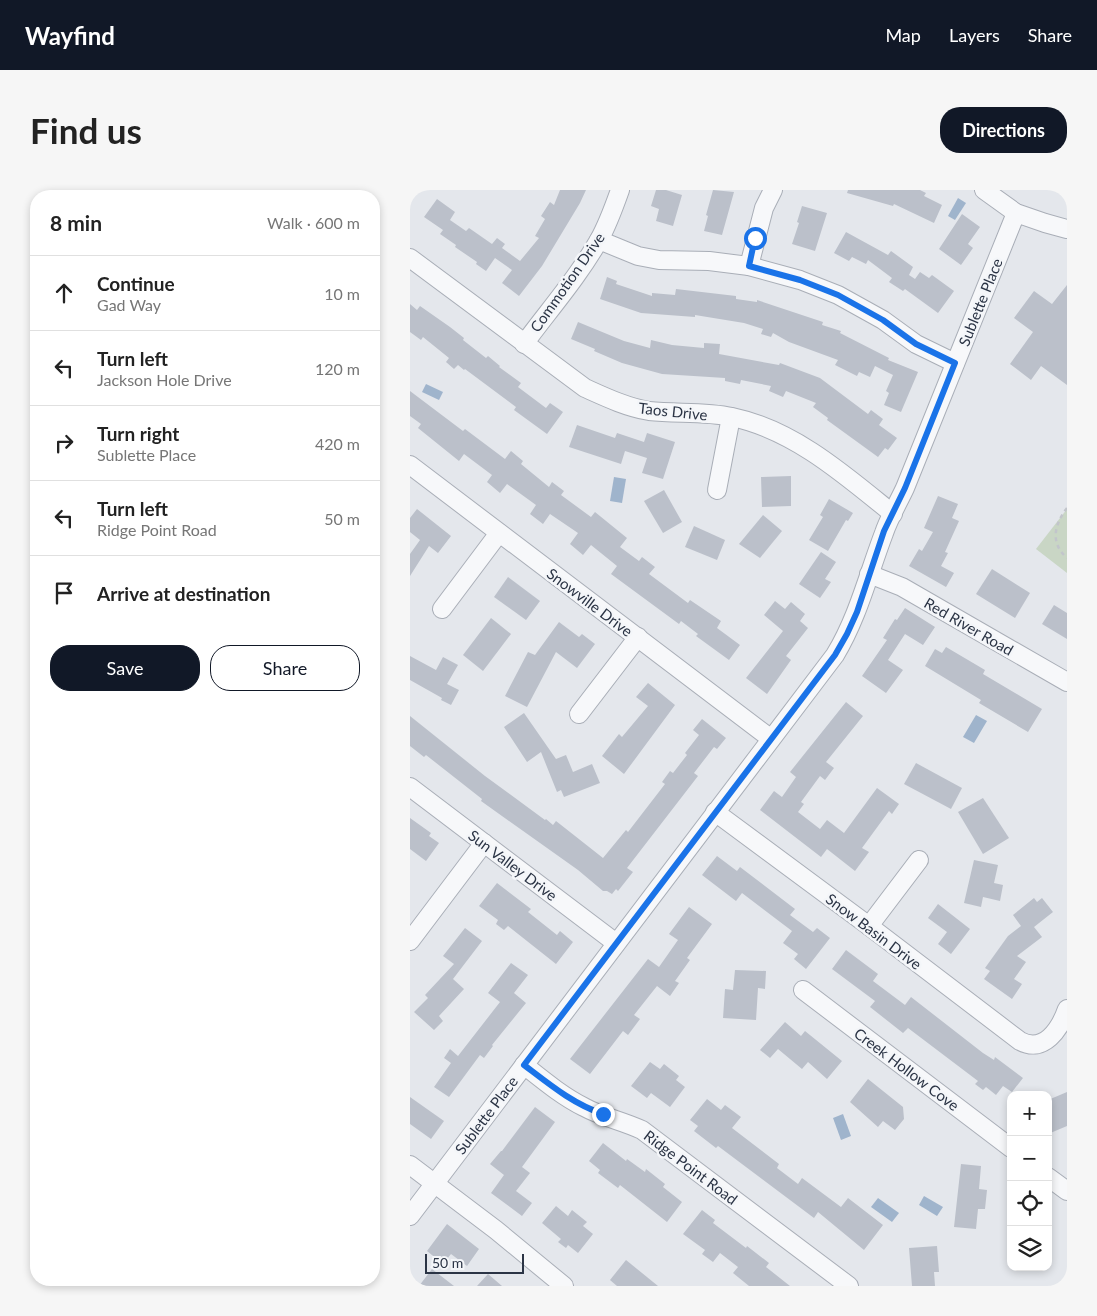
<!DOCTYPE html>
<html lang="en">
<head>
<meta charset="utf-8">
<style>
  :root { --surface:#fff; --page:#f6f6f6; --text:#222; --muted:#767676; --line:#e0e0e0; --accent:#111827 }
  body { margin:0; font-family:Lato,sans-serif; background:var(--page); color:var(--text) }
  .controls { position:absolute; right:15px; bottom:15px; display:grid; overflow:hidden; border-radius:10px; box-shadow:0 2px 8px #0003 }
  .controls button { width:45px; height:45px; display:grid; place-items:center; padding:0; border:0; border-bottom:1px solid var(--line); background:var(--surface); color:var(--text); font:25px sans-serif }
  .scale { position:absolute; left:15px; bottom:12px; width:99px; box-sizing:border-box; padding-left:5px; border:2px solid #2b3445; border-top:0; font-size:14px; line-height:18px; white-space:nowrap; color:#2b3445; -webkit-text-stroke:4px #f4f6f9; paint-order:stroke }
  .stop { position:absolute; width:15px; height:15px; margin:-11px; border:4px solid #1a73e8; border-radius:50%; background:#fff }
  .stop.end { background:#1a73e8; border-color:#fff; box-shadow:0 1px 5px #0008 }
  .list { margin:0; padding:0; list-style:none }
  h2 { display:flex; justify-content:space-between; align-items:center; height:65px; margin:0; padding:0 20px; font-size:21px }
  h2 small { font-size:16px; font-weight:400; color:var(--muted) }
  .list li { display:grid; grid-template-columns:32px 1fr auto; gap:15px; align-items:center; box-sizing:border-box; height:75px; padding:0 20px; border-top:1px solid var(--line) }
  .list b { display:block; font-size:19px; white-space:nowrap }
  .list p { margin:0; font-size:16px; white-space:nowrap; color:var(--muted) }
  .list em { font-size:16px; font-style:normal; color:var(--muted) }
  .actions { display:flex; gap:10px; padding:15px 20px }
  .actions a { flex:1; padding:11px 0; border:1px solid var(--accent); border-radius:20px; text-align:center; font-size:18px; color:var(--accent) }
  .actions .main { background:var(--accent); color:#fff }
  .icon { flex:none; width:28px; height:28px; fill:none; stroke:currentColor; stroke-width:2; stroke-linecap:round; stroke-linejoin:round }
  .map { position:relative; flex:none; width:657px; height:1096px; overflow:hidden; border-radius:20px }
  header { display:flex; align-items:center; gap:30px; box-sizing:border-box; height:70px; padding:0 25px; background:var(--accent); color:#fff }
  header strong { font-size:24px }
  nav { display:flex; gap:28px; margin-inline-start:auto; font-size:18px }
  .intro { display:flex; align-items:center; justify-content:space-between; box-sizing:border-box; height:120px; padding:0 30px }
  h1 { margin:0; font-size:35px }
  .button { padding:12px 22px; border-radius:20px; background:var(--accent); color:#fff; font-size:18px; font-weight:700 }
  main { display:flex; gap:30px; padding:0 30px }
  aside { flex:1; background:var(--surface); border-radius:20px; box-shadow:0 2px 8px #0003 }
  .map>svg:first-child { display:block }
</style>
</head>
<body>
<header>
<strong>Wayfind</strong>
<nav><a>Map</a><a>Layers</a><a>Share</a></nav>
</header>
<div class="intro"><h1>Find us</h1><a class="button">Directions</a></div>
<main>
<aside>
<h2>8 min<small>Walk · 600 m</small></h2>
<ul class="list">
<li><svg class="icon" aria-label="ahead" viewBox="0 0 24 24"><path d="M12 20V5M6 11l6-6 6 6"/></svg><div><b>Continue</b><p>Gad Way</p></div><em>10 m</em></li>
<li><svg class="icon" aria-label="left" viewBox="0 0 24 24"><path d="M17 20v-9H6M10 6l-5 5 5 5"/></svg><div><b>Turn left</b><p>Jackson Hole Drive</p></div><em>120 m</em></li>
<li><svg class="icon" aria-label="right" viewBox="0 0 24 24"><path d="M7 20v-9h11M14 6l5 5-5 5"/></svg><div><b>Turn right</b><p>Sublette Place</p></div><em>420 m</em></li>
<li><svg class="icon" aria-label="left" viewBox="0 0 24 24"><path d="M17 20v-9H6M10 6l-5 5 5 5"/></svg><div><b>Turn left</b><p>Ridge Point Road</p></div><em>50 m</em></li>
<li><svg class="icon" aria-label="arrive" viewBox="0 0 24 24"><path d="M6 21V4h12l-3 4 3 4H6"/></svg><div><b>Arrive at destination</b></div></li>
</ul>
<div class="actions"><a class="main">Save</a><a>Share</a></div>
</aside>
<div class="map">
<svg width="657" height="1096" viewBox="0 0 657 1096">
  <rect width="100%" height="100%" fill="#e4e7ec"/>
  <path fill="#c9d6c5" d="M657 319V383L626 359Z"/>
  <g fill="#9fb4cc">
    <path d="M548 8 556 13 545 30 538 26Z"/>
    <path d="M16 194 33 202 29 210 12 202Z"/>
    <path d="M204 287 216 289 212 313 200 311Z"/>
    <path d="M566 525 577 531 564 553 553 547Z"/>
    <path d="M433 924 441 946 431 950 423 928Z"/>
    <path d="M514 1006 533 1017 527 1026 509 1015Z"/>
    <path d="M468 1008 489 1023 482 1032 461 1017Z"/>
  </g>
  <g fill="#bbc0ca">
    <path d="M150 0H176L170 13 132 76 109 106 92 93 102 80 85 68 76 81 66 74 67 72 45 57 46 55 30 44 33 40 14 27 27 9 45 22 40 30 56 41 59 38 82 54 87 48 95 54 92 58 110 71 129 48 125 46 135 29 131 26 140 12 144 15Z"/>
    <path d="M246 0H256L272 5 263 36 246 31 249 19 241 16Z"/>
    <path d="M303 0 324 2 312 45 294 41 298 26 296 25Z"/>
    <path d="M438 0H510L516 3 514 6 532 15 524 33 484 14 483 16 437 3Z"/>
    <path d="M392 16 417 23 405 61 382 54 389 33 387 32Z"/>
    <path d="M552 24 570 37 558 54 563 58 551 75 529 59Z"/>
    <path d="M436 42 478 65 481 61 503 77 499 85 505 89 510 82 519 88 522 85 544 101 528 123 495 99 493 101 479 92 482 88 458 70 456 74 442 67 439 71 424 63Z"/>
    <path d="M197 87 207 91 206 94 242 106V103L265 105 266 99 326 106V109L347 112V110L413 132 412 135 431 141 430 143 479 168 478 170 508 182 491 222 474 215 479 203 476 201 483 185 465 176 460 187 449 182 447 186 425 175 428 170 379 152 363 143 361 147 351 144 353 139 334 133 285 125V127L231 123 190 109Z"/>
    <path d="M657 95V195L631 176 621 190 600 174 623 142 604 128 624 101 642 114Z"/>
    <path d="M0 114 7 120 10 116 40 137 54 148 53 150 76 168 78 166 90 176 89 177 111 193 108 197 136 218 140 213 153 222 137 244 104 220 106 217 55 179 54 180 48 175 44 179 36 172 39 168 13 147 11 150 0 142Z"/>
    <path d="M168 132 214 151 240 158 241 150 262 155 294 158V153L310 154 309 164 369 175 370 173 410 188 458 224 461 220 473 229 469 235 487 248 478 260 475 258 468 267 417 230 418 228 403 217 406 213 376 201 373 207 359 201 361 196 331 190 330 194 315 191V188L252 184 212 173 184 161 185 159 161 149Z"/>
    <path d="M0 201 53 241 55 239 95 269 101 261 113 271 111 274 139 297 142 292 154 301 151 305 181 327 185 322 217 348 210 357 229 371 232 367 245 377 239 384 278 413 280 410 311 431 307 438 330 455 319 470 286 446 288 444 271 431 269 434 201 384 207 376 181 355 173 365 160 354 168 343 140 324 133 334 120 324 126 315 97 294 90 303 77 292 82 285 54 264 49 271 8 238 11 234 0 226Z"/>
    <path d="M167 235 205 248 207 243 234 252 237 243 265 252 253 289 232 283 237 268 215 261 211 274 159 257Z"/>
    <path d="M381 286V316L352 317 351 287Z"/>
    <path d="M254 300 272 332 253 343 234 311Z"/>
    <path d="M528 306 548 314 542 328 549 331 535 362 538 363 531 376 544 383 536 397 499 376 509 359 512 361 523 342 514 338Z"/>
    <path d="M419 309 443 323 438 331 436 330 418 361 399 350 413 327 410 325Z"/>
    <path d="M7 319 41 346 28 363 19 356 0 386V364L10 350 0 342V328Z"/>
    <path d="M353 325 372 341 350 368 329 354Z"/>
    <path d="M284 336 315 350 307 370 275 357Z"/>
    <path d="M411 362 426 372 415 389 421 392 410 408 389 394Z"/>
    <path d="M582 379 620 403 605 428 566 404Z"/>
    <path d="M98 387 130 411 116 430 84 407Z"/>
    <path d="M365 411 375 419 381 412 395 424 390 431 398 438 376 466 381 470 357 504 336 488 373 441 354 425Z"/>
    <path d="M644 415 657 423V449L632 434Z"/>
    <path d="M495 418 525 437 513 455 495 444 478 470 493 480 476 503 452 486 477 450 473 448 485 429 487 430Z"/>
    <path d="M81 428 101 444 73 481 53 465Z"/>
    <path d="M149 432 169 447 172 444 185 454 167 478 146 462 117 517 95 506 118 462 125 465Z"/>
    <path d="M536 457 575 480 573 484 632 519 618 542 569 513 571 510 515 476 525 459 532 463Z"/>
    <path d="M0 466 26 480 33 467 48 475 37 494 49 500 41 515 31 510 32 508 0 490Z"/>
    <path d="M238 493 265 515 214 584 192 566 209 544 212 547 238 516 226 507Z"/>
    <path d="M436 512 453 526 416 572 424 578 415 590 410 586 391 612 394 614 388 622 410 639 417 630 434 643 467 598 489 614 482 624 479 621 452 658 459 662 445 681 417 659 411 667 350 620 364 601 372 607 386 587 380 582Z"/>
    <path d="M114 523 146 569 156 565 163 582 182 574 190 593 154 607 151 600 147 602 131 562 117 572 94 537Z"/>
    <path d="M0 526 75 586 135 630 136 629 143 635 146 631 193 668 216 640 218 642 255 594 252 592 260 581 263 583 277 565 275 563 289 545 283 540 292 529 316 548 307 559 304 557 284 583 288 586 217 678 223 682 208 701 206 699 202 704 197 701H193L168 680 71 611 72 609 16 565 14 567 0 556Z"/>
    <path d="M506 573 552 598 541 619 494 594Z"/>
    <path d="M573 608 599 648 573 664 548 622Z"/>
    <path d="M0 628 21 643 19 646 29 653 16 671 0 659Z"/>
    <path d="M307 666 327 681 330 677 385 719 380 725 403 742 407 738 420 748 396 779 384 769 388 764 373 753 382 741 332 703 326 711 292 685Z"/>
    <path d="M564 670 588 675 584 693 593 695 590 711 573 707 571 717 554 713Z"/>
    <path d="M87 693 121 719 118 722 147 745 150 741 163 752 146 774 98 736 94 740 86 734 88 730 69 716Z"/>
    <path d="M624 708 627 712 632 708 643 722 624 737 632 747 607 766 616 772 604 789 612 794 602 809 574 789 580 781 575 778 598 746 611 736 603 725Z"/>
    <path d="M528 714 560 739 541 764 528 754 537 742 518 728Z"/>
    <path d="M279 717 302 734 277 768 280 770 265 791 269 793 260 806 247 796 224 825 230 829 218 845 213 841 180 884 160 869 238 769 249 777 268 750 259 744Z"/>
    <path d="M55 738 72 751 43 789 54 799 29 826 33 831 24 840 4 822 18 808 15 805 44 774 33 766Z"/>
    <path d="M436 760 468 784 463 791 495 815 501 807 573 863 584 870 585 867 613 888 602 902 593 896 586 905 576 897 573 900 565 894 568 891 498 838 493 843 460 817 465 811 422 779Z"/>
    <path d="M101 773 118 785 104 803 116 813 82 855 83 856 74 868 70 865 39 907 24 897 41 873 34 868 40 859 48 866 90 812 78 803Z"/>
    <path d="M325 780 356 781 355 799 348 798 346 830 313 828 315 799 323 800Z"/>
    <path d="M375 832 391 846 395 841 432 871 417 889 398 872 392 879 368 859 360 868 350 860Z"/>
    <path d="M240 872 250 879 254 874 269 886 266 890 275 897 260 917 241 903 237 908 221 896Z"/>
    <path d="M458 889 493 917 494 929 485 940 473 931 468 937 440 912Z"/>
    <path d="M657 902V936L638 944V910Z"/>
    <path d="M0 907 34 931 21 949 0 934Z"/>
    <path d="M297 909 311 920 315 915 331 927 322 938 369 974 367 978 388 994 392 988 431 1017 438 1008 473 1035 454 1060 408 1022 404 1028 308 956 306 958 284 941 288 936 280 930Z"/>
    <path d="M125 917 145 932 112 977 120 983 106 1001 122 1013 112 1026 81 1003 94 985 80 974 91 961H92Z"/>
    <path d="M193 953 216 971 217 969 235 982 236 979 255 994 253 997 272 1012 257 1032 210 995 208 998 188 983 190 980 179 971Z"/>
    <path d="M551 974 571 976 569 999 577 1000 575 1019H568L566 1039 544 1037Z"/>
    <path d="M146 1016 158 1026 162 1020 177 1032 173 1036 183 1044 168 1063 158 1055 156 1058 148 1052 151 1049 132 1033Z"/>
    <path d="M292 1020 305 1030 303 1033 336 1058 337 1056 359 1073 356 1077 380 1096H339L323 1083 328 1077 310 1063 303 1072 292 1064 295 1060 273 1044Z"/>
    <path d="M37 1034 69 1059 57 1076 41 1064 33 1074 17 1061Z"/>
    <path d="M527 1056 529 1082H524L525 1096H502L499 1058Z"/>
    <path d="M216 1070 248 1096H207L200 1090Z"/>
    <path d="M22 1079 44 1096H9Z"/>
    <path d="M78 1084 92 1096H67Z"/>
  </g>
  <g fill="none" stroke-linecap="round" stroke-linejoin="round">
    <g stroke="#a9aeb7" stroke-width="20">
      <g id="minor">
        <path d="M574 0 606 23 635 33 657 39"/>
        <path d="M189 50 228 66 249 70 299 71 339 76 390 90 428 105 473 130 506 154 545 173"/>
        <path d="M0 68 175 198C195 207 216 217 239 221 266 224 295 221 322 227 384 240 435 285 483 324"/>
        <path d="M339 76 354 18 363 0"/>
        <path d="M114 154C139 120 168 87 189 50 198 34 204 17 210 0"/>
        <path d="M0 275 360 548"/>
        <path d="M307 300 321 227"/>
        <path d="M459 384 492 397 657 492"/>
        <path d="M32 419 89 343"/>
        <path d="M169 524 228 447"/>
        <path d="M0 597 206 753"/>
        <path d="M305 622 459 736 610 851C634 864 650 839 657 819"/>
        <path d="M459 736 509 670"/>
        <path d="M0 751 74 653"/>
        <path d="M393 800 601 958"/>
        <path d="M114 875C133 890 152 906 174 917 192 927 213 931 232 940L439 1096"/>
        <path d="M0 975 86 1040 154 1096"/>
        <path d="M638 987 657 1001"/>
        <path d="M0 1026 425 465C448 427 458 385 474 343 479 328 488 313 495 298L606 23"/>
      </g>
    </g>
    <path stroke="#c2c5cb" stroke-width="2.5" stroke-dasharray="4 4" stroke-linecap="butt" d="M657 318C644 335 640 353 657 368"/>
    <use href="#minor" stroke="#f7f8fa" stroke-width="18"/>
  </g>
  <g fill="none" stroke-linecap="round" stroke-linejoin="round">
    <path stroke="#1a73e8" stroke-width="6" d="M193 924C163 914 139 894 114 875L425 465 437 444 447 422 474 341 495 298 545 173 506 154 473 130 428 105 390 90 339 76 345 48"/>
  </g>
  <g text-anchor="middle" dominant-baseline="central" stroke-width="5" stroke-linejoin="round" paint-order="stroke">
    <g font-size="15" fill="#2b3445" stroke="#f4f6f9">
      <text transform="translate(157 92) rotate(-55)">Commotion Drive</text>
      <text transform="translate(570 112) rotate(-68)">Sublette Place</text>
      <text transform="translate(263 221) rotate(6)">Taos Drive</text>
      <text transform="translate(180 412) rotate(37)">Snowville Drive</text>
      <text transform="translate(559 436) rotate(30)">Red River Road</text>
      <text transform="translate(103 675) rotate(37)">Sun Valley Drive</text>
      <text transform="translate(464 741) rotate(37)">Snow Basin Drive</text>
      <text transform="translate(497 879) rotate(37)">Creek Hollow Cove</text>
      <text transform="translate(76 925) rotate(-53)">Sublette Place</text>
      <text transform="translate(281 977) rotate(37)">Ridge Point Road</text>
    </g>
  </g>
</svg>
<div class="controls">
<button>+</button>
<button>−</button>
<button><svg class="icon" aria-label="locate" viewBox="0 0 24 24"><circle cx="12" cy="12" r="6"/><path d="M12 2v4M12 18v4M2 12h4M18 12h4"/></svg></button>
<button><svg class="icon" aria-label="layers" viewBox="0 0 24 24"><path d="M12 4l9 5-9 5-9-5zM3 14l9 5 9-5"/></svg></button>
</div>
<div class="scale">50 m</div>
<div class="stop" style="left:345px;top:48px"></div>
<div class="stop end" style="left:193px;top:924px"></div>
</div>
</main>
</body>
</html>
